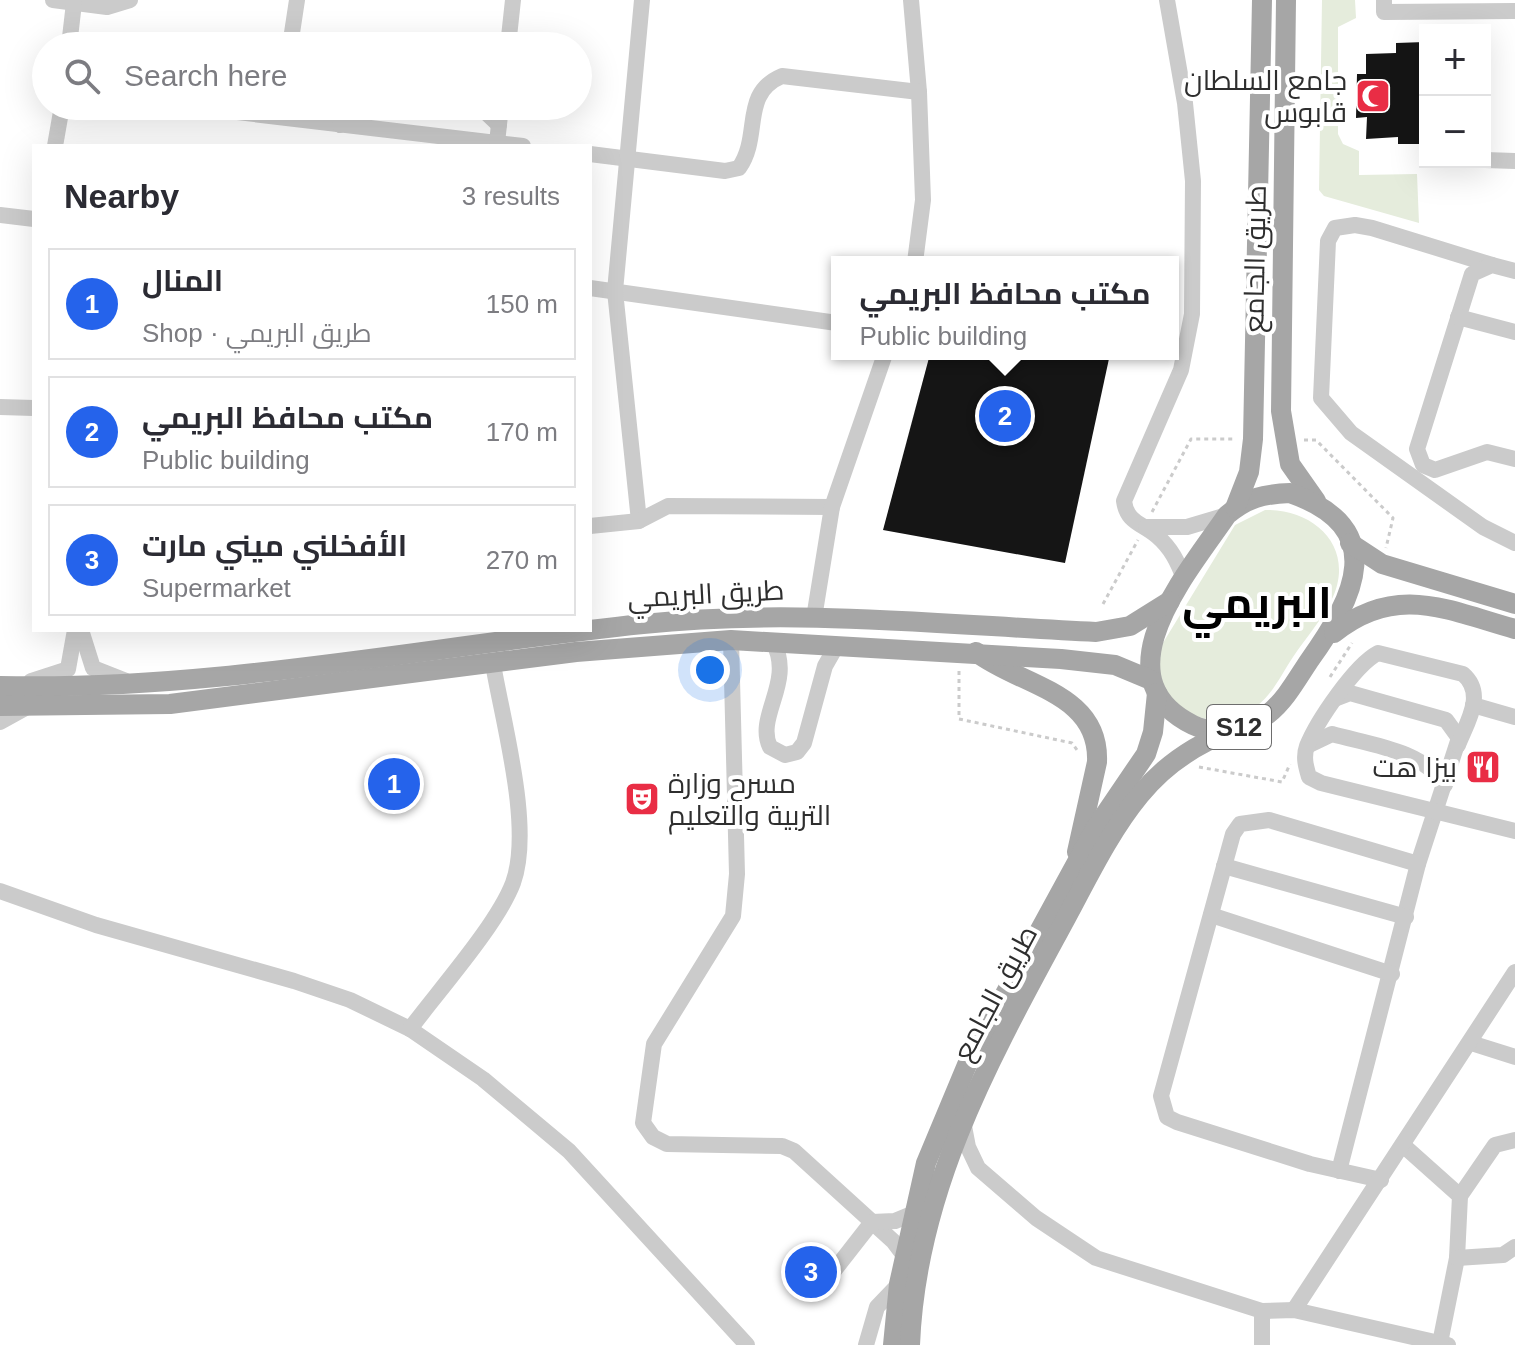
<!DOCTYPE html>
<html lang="en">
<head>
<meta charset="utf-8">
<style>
  :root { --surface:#fff; --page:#f7f7f7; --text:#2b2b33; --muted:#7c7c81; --line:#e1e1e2; --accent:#2563eb }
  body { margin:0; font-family:Arial,Cairo,sans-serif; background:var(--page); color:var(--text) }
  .controls { position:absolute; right:24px; top:24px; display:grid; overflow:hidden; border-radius:0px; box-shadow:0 8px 32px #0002 }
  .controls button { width:72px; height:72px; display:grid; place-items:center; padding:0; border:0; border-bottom:2px solid var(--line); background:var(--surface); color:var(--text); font:40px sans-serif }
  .you { position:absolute; left:710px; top:670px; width:28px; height:28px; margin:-20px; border:6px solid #fff; border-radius:50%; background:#1a73e8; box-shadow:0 0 0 12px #1a73e833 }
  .badge { display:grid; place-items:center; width:52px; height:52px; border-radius:50%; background:var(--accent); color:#fff; font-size:26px; font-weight:700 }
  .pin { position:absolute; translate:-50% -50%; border:4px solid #fff; box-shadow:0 2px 8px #0006 }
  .popup { position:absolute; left:831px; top:256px; width:348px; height:104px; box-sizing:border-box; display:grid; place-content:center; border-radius:0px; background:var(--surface); filter:drop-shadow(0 2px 6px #0005); font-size:26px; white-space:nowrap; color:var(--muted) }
  .popup b { font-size:30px; color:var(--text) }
  .popup::after { content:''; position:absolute; left:50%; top:100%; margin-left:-16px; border:16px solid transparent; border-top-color:var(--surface) }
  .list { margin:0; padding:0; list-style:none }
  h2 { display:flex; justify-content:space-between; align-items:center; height:104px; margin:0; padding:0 32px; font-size:34px }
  h2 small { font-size:26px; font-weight:400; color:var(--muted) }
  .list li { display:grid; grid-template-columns:52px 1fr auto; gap:24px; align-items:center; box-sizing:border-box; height:112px; margin:0 16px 16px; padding:0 16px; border:2px solid var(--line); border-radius:0px }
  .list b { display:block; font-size:30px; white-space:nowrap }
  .list p { margin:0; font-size:26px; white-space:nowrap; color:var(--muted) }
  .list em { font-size:26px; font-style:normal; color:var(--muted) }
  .icon { flex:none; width:44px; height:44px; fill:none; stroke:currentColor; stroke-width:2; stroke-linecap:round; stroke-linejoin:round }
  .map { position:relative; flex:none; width:1515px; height:1345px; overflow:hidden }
  .search { position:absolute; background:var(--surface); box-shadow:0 8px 32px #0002; left:32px; top:32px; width:560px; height:88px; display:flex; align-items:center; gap:20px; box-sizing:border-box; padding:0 28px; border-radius:44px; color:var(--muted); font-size:30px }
  .panel { position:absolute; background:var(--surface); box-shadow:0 8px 32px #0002; left:32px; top:144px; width:560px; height:488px; border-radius:0px }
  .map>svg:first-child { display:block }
</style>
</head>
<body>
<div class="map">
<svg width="1515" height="1345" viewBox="0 0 1515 1345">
  <rect width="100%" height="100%" fill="#fff"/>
  <g fill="#e5ecdc">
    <path d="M1322 0H1355L1356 18 1338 27V134L1343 144 1359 151V175L1417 174 1419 223 1324 196 1319 190Z"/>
    <path d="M1265 510C1316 509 1357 549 1331 601 1321 621 1305 639 1293 657 1283 672 1272 695 1257 706 1236 721 1204 725 1183 709 1164 694 1157 675 1158 651L1235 525Z"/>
  </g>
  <g fill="#151515">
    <path d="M1425 42V144H1398V137L1366 139 1367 117 1356 118 1357 74H1366V54L1396 53V43Z"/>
    <path d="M930 354H1110L1065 563 883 530Z"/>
  </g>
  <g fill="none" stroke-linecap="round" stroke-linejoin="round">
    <g stroke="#cbcbcb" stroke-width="3" stroke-dasharray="4 4" stroke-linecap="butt">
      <path d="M1304 440H1316L1393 518 1386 548"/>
      <path d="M1152 512 1191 439H1236"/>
      <path d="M1103 604 1138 540"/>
      <path d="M959 671V719L1072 743 1077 750"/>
      <path d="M1330 677 1352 643"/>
      <path d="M1199 767 1282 782 1290 764"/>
    </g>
    <g stroke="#cbcbcb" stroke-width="16">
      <path d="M53 0 107 7 130 0"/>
      <path d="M911 0 919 92 923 200 915 262"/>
      <path d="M1167 0 1185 103 1193 181 1192 314 1181 370 1124 501C1127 523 1142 523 1157 536 1171 548 1178 562 1184 579"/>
      <path d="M1384 0V12L1515 11"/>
      <path d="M69 46 74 3"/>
      <path d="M290 46 297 0"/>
      <path d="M508 46 513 0"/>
      <path d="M186 106 523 146"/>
      <path d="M479 106 499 125"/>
      <path d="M340 125 346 106"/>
      <path d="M497 143 501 106"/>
      <path d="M55 146 62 106"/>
      <path d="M590 154 725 171 739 168C762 135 740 94 782 76L919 92"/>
      <path d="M1485 160 1515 161"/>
      <path d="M0 215 34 219"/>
      <path d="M1492 265 1372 228 1355 225 1335 228 1328 241 1321 398 1351 433 1483 527 1515 543"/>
      <path d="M1515 271 1492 265 1472 274 1417 449 1423 465 1435 470 1487 452 1515 459"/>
      <path d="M590 288 837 323"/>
      <path d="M1458 317 1515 332"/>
      <path d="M0 407 34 408"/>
      <path d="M639 521 615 291 642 0"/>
      <path d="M590 526 639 521 668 506 832 507"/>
      <path d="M1146 527H1187L1227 515"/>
      <path d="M814 618 832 507 885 354"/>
      <path d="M81 630 93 668 126 681"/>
      <path d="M731 640 737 874 733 916 654 1044 643 1123 653 1137 667 1144 782 1146 794 1151 893 1241 905 1257"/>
      <path d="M773 642C795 682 755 716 770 747L785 755 797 752 804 743 825 666 837 645"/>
      <path d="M31 681 68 669 75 630"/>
      <path d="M1337 698 1350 693 1446 720 1459 738 1418 864 1339 1171"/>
      <path d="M1473 705 1515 717"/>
      <path d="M0 722 29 706"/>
      <path d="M1309 745 1332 734C1371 745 1422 750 1445 785"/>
      <path d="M1458 745C1467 722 1486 694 1463 674L1378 653C1355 665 1317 721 1307 746 1303 757 1306 767 1309 777L1321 783 1515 831"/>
      <path d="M1224 866 1406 917"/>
      <path d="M0 891 96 925 294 981 350 1000 410 1029 483 1079 569 1151 747 1345"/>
      <path d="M1211 915 1392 974"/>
      <path d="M410 1029C439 990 497 925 513 883 533 828 503 723 493 664"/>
      <path d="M1471 1043 1515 1057"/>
      <path d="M963 1121 968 1147 978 1168 1036 1218 1096 1258 1262 1311 1294 1310 1448 1345"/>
      <path d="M1404 1146 1460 1196 1457 1258 1440 1343"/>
      <path d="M1381 1180 1310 1164 1177 1122 1167 1117 1161 1096 1233 834 1240 824 1269 820 1418 864"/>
      <path d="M1460 1196 1495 1145 1515 1140"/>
      <path d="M872 1222 895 1221 912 1214"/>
      <path d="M1457 1258 1503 1255 1515 1247"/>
      <path d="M822 1286 872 1222"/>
      <path d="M1294 1310 1515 972"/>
      <path d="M866 1345 877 1307 899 1284"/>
      <path d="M1262 1345V1311"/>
    </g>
    <g stroke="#a6a6a6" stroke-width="20">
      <path d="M1286 0 1281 411 1290 464 1316 501"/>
      <path d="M1290 493C1390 528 1355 597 1309 661 1297 679 1285 701 1268 714 1247 729 1216 736 1193 725 1096 677 1189 571 1227 515 1247 498 1263 494 1290 493Z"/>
      <path d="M1235 508 1249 472 1253 439 1262 0"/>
      <path d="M1350 543 1382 564 1515 604"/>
      <path d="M1334 633C1396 583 1447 610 1515 629"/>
      <path d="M976 652C1020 686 1100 692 1097 762L1077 852"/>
      <path d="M0 686C216 691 429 646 643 624 793 608 946 625 1096 632L1130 626 1170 601"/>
      <path d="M0 706 170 704 576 652 731 640 1061 659 1115 665 1151 680"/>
      <path d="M893 1345 899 1284 926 1163 969 1060 1095 829 1146 754 1153 732 1157 693"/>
      <path d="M910 1345C916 1192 988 1062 1059 931 1084 886 1107 835 1140 795 1165 764 1196 744 1233 730"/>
    </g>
  </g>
  <defs>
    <g id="mosque-square" transform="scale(1.8)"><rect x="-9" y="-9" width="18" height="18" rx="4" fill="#e92d45" stroke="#fff"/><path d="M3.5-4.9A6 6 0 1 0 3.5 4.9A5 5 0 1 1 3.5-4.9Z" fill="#fff"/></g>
    <g id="restaurant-square" transform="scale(1.8)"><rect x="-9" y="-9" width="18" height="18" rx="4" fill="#e92d45" stroke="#fff"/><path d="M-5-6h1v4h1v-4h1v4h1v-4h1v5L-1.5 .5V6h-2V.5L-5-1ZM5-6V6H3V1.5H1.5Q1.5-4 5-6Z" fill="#fff"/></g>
    <g id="theatre-square" transform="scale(1.8)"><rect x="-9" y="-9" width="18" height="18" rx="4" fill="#e92d45" stroke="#fff"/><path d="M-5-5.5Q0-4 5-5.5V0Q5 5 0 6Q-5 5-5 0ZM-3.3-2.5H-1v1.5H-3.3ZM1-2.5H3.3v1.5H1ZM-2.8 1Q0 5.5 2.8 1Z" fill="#fff"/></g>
  </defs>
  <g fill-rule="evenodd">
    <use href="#mosque-square" x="1373" y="96"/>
    <use href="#restaurant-square" x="1483" y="767"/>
    <use href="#theatre-square" x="642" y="799"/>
  </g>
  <g text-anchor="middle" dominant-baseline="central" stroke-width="8" stroke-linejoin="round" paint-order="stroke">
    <rect fill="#fff" stroke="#6d6d6d" stroke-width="2" x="1207" y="705" width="64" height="44" rx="6"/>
    <g font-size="26" font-weight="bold" fill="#2e2e2e">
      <text x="1239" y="727">S12</text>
    </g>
    <g font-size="28" fill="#2e2e2e" stroke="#fff" text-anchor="end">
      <text x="1347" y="80">جامع السلطان<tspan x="1347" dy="32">قابوس</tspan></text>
      <text x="1457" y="767">بيزا ه‍ت</text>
      <text x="668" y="783" text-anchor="start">مسرح وزارة<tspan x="668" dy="32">التربية والتعليم</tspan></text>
    </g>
    <g font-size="28" fill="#2e2e2e" stroke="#fff">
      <text transform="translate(1255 259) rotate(-89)">طريق الجامع</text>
      <text transform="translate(706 594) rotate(-3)">طريق البريمي</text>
      <text transform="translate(995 993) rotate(-62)">طريق الجامع</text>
    </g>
    <g font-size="44" font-weight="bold" fill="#000" stroke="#fff">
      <text x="1257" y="602">البريمي</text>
    </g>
  </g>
</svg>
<div class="controls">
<button>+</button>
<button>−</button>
</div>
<div class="you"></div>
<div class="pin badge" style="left:394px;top:784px">1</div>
<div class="pin badge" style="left:1005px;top:416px">2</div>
<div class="popup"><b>مكتب محافظ البريمي</b>Public building</div>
<div class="pin badge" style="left:811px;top:1272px">3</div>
<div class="search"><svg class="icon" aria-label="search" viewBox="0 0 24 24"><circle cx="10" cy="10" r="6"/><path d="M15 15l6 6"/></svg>Search here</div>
<section class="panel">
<h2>Nearby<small>3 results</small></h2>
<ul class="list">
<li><span class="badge">1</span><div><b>المنال</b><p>Shop · طريق البريمي</p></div><em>150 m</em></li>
<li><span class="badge">2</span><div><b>مكتب محافظ البريمي</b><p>Public building</p></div><em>170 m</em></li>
<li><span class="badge">3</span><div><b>الأفخلني ميني مارت</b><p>Supermarket</p></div><em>270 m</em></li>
</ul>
</section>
</div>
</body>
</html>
